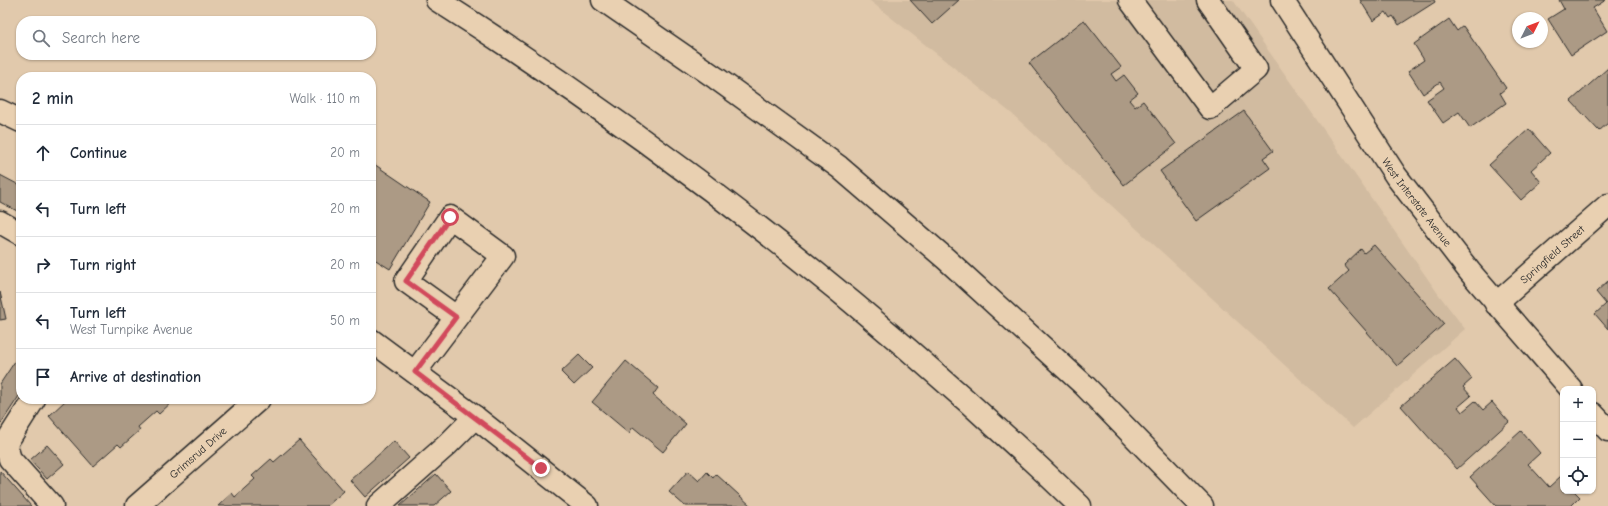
<!DOCTYPE html>
<html lang="en">
<head>
<meta charset="utf-8">
<style>
  :root { --surface:#fff; --page:#f2f2f3; --text:#1f2937; --muted:#747a83; --line:#e0e1e3 }
  body { margin:0; font-family:"Comic Neue",sans-serif; background:var(--page); color:var(--text) }
  .controls { position:absolute; right:12px; bottom:12px; display:grid; overflow:hidden; border-radius:8px; box-shadow:0 1px 3px #0004 }
  .controls button { width:36px; height:36px; display:grid; place-items:center; padding:0; border:0; border-bottom:1px solid var(--line); background:var(--surface); color:var(--text); font:20px sans-serif }
  .compass { position:absolute; left:1512px; top:12px; width:36px; height:36px; border-radius:50%; background:var(--surface); box-shadow:0 1px 3px #0004; rotate:48deg }
  .stop { position:absolute; width:12px; height:12px; margin:-9px; border:3px solid #d1495b; border-radius:50%; background:#fff }
  .stop.end { background:#d1495b; border-color:#fff; box-shadow:0 1px 4px #0008 }
  .list { margin:0; padding:0; list-style:none }
  h2 { display:flex; justify-content:space-between; align-items:center; height:52px; margin:0; padding:0 16px; font-size:17px }
  h2 small { font-size:13px; font-weight:400; color:var(--muted) }
  .list li { display:grid; grid-template-columns:26px 1fr auto; gap:12px; align-items:center; box-sizing:border-box; height:56px; padding:0 16px; border-top:1px solid var(--line) }
  .list b { display:block; font-size:15px; white-space:nowrap }
  .list p { margin:0; font-size:13px; white-space:nowrap; color:var(--muted) }
  .list em { font-size:13px; font-style:normal; color:var(--muted) }
  .icon { flex:none; width:22px; height:22px; fill:none; stroke:currentColor; stroke-width:2; stroke-linecap:round; stroke-linejoin:round }
  .map { position:relative; flex:none; width:1608px; height:506px; overflow:hidden }
  .search { position:absolute; background:var(--surface); box-shadow:0 1px 3px #0004; left:16px; top:16px; width:360px; height:44px; display:flex; align-items:center; gap:10px; box-sizing:border-box; padding:0 14px; border-radius:16px; color:var(--muted); font-size:15px }
  .panel { position:absolute; background:var(--surface); box-shadow:0 1px 3px #0004; left:16px; top:72px; width:360px; height:332px; border-radius:16px }
  .map>svg:first-child { display:block }
</style>
</head>
<body>
<div class="map">
<svg width="1608" height="506" viewBox="0 0 1608 506">
  <rect width="100%" height="100%" fill="#e1c9ac"/>
  <filter id="ink" filterUnits="userSpaceOnUse"><feTurbulence type="fractalNoise" baseFrequency=".025" numOctaves="2"/><feDisplacementMap in="SourceGraphic" scale="8" xChannelSelector="R" yChannelSelector="G"/><feConvolveMatrix kernelMatrix="1 2 1 2 8 2 1 2 1" color-interpolation-filters="sRGB"/></filter>
  <g filter="url(#ink)">
    <path fill="#d1bba0" d="M869 0H1233L1439 295 1465 329 1353 428 1011 113Z"/>
    <g fill="#ac9a85" stroke="#2b2b2b">
      <path d="M910 0H959L932 24Z"/>
      <path d="M1360 0H1434L1435 2 1399 25 1393 16 1390 18 1386 12 1373 21Z"/>
      <path d="M1559 0H1606L1593 8 1607 31 1571 55 1548 19 1564 9Z"/>
      <path d="M1449 19 1457 31 1463 26 1506 88 1500 93 1506 103 1470 128 1459 112 1443 123 1427 100 1444 88 1440 82 1423 94 1408 71 1424 60 1414 44Z"/>
      <path d="M1084 20 1121 67 1111 74 1116 81 1124 75 1138 93 1129 100 1135 107 1143 101 1176 144 1124 185 1029 63Z"/>
      <path d="M1608 68V123L1599 131 1571 101Z"/>
      <path d="M1244 111 1273 151 1263 158 1270 168 1196 221 1160 171Z"/>
      <path d="M1529 129 1550 153 1531 170 1541 182 1521 200 1489 165Z"/>
      <path d="M371 162 430 202 390 269 371 257Z"/>
      <path d="M0 175 21 186V213L0 202Z"/>
      <path d="M1374 245 1444 324 1397 366 1329 289 1349 271 1344 265 1361 249 1364 253Z"/>
      <path d="M1608 281V329L1595 314 1606 304 1596 292Z"/>
      <path d="M0 292 6 319 0 320Z"/>
      <path d="M21 352V393L0 425V384Z"/>
      <path d="M579 355 592 368 574 385 561 372Z"/>
      <path d="M1455 359 1472 379 1463 387 1471 396 1458 407 1462 412 1475 401 1483 410 1492 402 1509 422 1457 469 1401 406Z"/>
      <path d="M626 361 658 388 653 395 686 424 663 452 633 427 629 433 592 402Z"/>
      <path d="M67 399H174V400L159 414 156 411 138 427 140 430 121 447 118 444 93 466 49 416Z"/>
      <path d="M1521 431 1540 453 1528 464 1549 487 1561 476 1563 478V491H1574L1580 497 1571 506H1496L1470 477Z"/>
      <path d="M299 440 344 491 327 506H218L232 493 235 497 255 479 252 476 271 459 274 462Z"/>
      <path d="M394 441 409 458 365 497 350 480Z"/>
      <path d="M47 445 64 464 47 479 30 460Z"/>
      <path d="M0 471 31 506H0Z"/>
      <path d="M688 471 699 481 707 472 713 478 716 474 751 506H685L669 492Z"/>
      <path d="M436 474 451 491 434 506H400Z"/>
    </g>
    <g fill="none" stroke-linecap="round" stroke-linejoin="round">
      <g stroke="#2b2b2b" stroke-width="25">
        <g id="minor">
          <path d="M1130 0 1210 108 1256 69 1208 0"/>
          <path id="s1" d="M1282 0 1396 176 1470 272 1571 389"/>
          <path d="M0 111 21 121"/>
          <path d="M0 222 21 234"/>
          <path id="s2" d="M1496 304 1608 205"/>
          <path d="M371 340 475 417 587 506"/>
          <path d="M415 372 503 256 450 217 406 281 456 317"/>
          <path d="M34 399 8 440 6 446 10 459 52 506"/>
          <path d="M1593 414 1608 430"/>
          <path id="s3" d="M137 506 259 399"/>
          <path d="M378 506 447 445 475 417"/>
        </g>
      </g>
      <g stroke="#2b2b2b" stroke-width="25">
        <g id="highway">
          <path d="M437 0C668 147 883 316 1080 506"/>
          <path d="M603 0 716 78 839 167 946 259 1084 385 1202 506"/>
        </g>
      </g>
      <use href="#minor" stroke="#e9d0b1" stroke-width="22"/>
      <use href="#highway" stroke="#e9d0b1" stroke-width="22"/>
    </g>
  </g>
  <g fill="none" stroke-linecap="round" stroke-linejoin="round" filter="url(#ink)">
    <path stroke="#d1495b" stroke-width="5" d="M450 217 406 281 456 317 415 372 541 468"/>
  </g>
  <g text-anchor="middle" dominant-baseline="central" stroke-width="3.5" stroke-linejoin="round" paint-order="stroke">
    <g font-size="11" fill="#2b2b2b" stroke="#e9d0b1">
      <text stroke="none"><textPath href="#s1" startOffset="243">West Interstate Avenue</textPath></text>
      <text stroke="none"><textPath href="#s2" startOffset="75">Springfield Street</textPath></text>
      <text stroke="none"><textPath href="#s3" startOffset="81">Grimsrud Drive</textPath></text>
    </g>
  </g>
</svg>
<div class="controls">
<button>+</button>
<button>−</button>
<button><svg class="icon" aria-label="locate" viewBox="0 0 24 24"><circle cx="12" cy="12" r="6"/><path d="M12 2v4M12 18v4M2 12h4M18 12h4"/></svg></button>
</div>
<svg class="compass" viewBox="-18 -18 36 36"><path d="M0-13l5 13h-10z" fill="#e53935"/><path d="M0 13l5-13h-10z" fill="#747a83"/></svg>
<div class="stop" style="left:450px;top:217px"></div>
<div class="stop end" style="left:541px;top:468px"></div>
<div class="search"><svg class="icon" aria-label="search" viewBox="0 0 24 24"><circle cx="10" cy="10" r="6"/><path d="M15 15l6 6"/></svg>Search here</div>
<section class="panel">
<h2>2 min<small>Walk · 110 m</small></h2>
<ul class="list">
<li><svg class="icon" aria-label="ahead" viewBox="0 0 24 24"><path d="M12 20V5M6 11l6-6 6 6"/></svg><div><b>Continue</b></div><em>20 m</em></li>
<li><svg class="icon" aria-label="left" viewBox="0 0 24 24"><path d="M17 20v-9H6M10 6l-5 5 5 5"/></svg><div><b>Turn left</b></div><em>20 m</em></li>
<li><svg class="icon" aria-label="right" viewBox="0 0 24 24"><path d="M7 20v-9h11M14 6l5 5-5 5"/></svg><div><b>Turn right</b></div><em>20 m</em></li>
<li><svg class="icon" aria-label="left" viewBox="0 0 24 24"><path d="M17 20v-9H6M10 6l-5 5 5 5"/></svg><div><b>Turn left</b><p>West Turnpike Avenue</p></div><em>50 m</em></li>
<li><svg class="icon" aria-label="arrive" viewBox="0 0 24 24"><path d="M6 21V4h12l-3 4 3 4H6"/></svg><div><b>Arrive at destination</b></div></li>
</ul>
</section>
</div>
</body>
</html>
